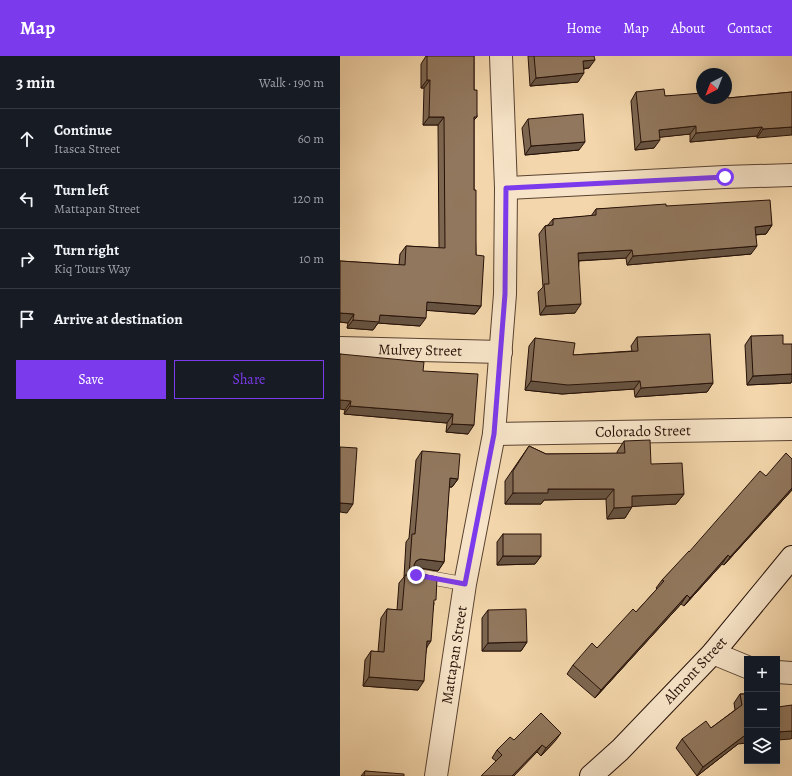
<!DOCTYPE html>
<html lang="en">
<head>
<meta charset="utf-8">
<style>
  :root { --surface:#171b24; --page:#242831; --text:#f1f3f6; --muted:#9ea1a6; --line:#363941; --accent:#7c3aed }
  body { margin:0; font-family:Alegreya,serif; background:var(--page); color:var(--text) }
  .controls { position:absolute; right:12px; bottom:12px; display:grid; overflow:hidden; border-radius:0px; box-shadow:0 4px 16px #0002 }
  .controls button { width:36px; height:36px; display:grid; place-items:center; padding:0; border:0; border-bottom:1px solid var(--line); background:var(--surface); color:var(--text); font:20px sans-serif }
  .compass { position:absolute; left:356px; top:12px; width:36px; height:36px; border-radius:50%; background:var(--surface); box-shadow:0 4px 16px #0002; rotate:222deg }
  .stop { position:absolute; width:12px; height:12px; margin:-9px; border:3px solid #7c3aed; border-radius:50%; background:#fff }
  .stop.end { background:#7c3aed; border-color:#fff; box-shadow:0 1px 4px #0008 }
  .list { margin:0; padding:0; list-style:none }
  h2 { display:flex; justify-content:space-between; align-items:center; height:52px; margin:0; padding:0 16px; font-size:17px }
  h2 small { font-size:13px; font-weight:400; color:var(--muted) }
  .list li { display:grid; grid-template-columns:26px 1fr auto; gap:12px; align-items:center; box-sizing:border-box; height:60px; padding:0 16px; border-top:1px solid var(--line) }
  .list b { display:block; font-size:15px; white-space:nowrap }
  .list p { margin:0; font-size:13px; white-space:nowrap; color:var(--muted) }
  .list em { font-size:13px; font-style:normal; color:var(--muted) }
  .actions { display:flex; gap:8px; padding:12px 16px }
  .actions a { flex:1; padding:9px 0; border:1px solid var(--accent); border-radius:0px; text-align:center; font-size:14px; color:var(--accent) }
  .actions .main { background:var(--accent); color:#fff }
  .icon { flex:none; width:22px; height:22px; fill:none; stroke:currentColor; stroke-width:2; stroke-linecap:round; stroke-linejoin:round }
  .map { position:relative; flex:none; width:452px; height:720px; overflow:hidden }
  header { display:flex; align-items:center; gap:24px; box-sizing:border-box; height:56px; padding:0 20px; background:var(--accent); color:#fff }
  header strong { font-size:19px }
  nav { display:flex; gap:22px; margin-inline-start:auto; font-size:14px }
  main { display:flex }
  aside { flex:1; background:var(--surface) }
  .map>svg:first-child { display:block }
</style>
</head>
<body>
<header>
<strong>Map</strong>
<nav><a>Home</a><a>Map</a><a>About</a><a>Contact</a></nav>
</header>
<main>
<aside>
<h2>3 min<small>Walk · 190 m</small></h2>
<ul class="list">
<li><svg class="icon" aria-label="ahead" viewBox="0 0 24 24"><path d="M12 20V5M6 11l6-6 6 6"/></svg><div><b>Continue</b><p>Itasca Street</p></div><em>60 m</em></li>
<li><svg class="icon" aria-label="left" viewBox="0 0 24 24"><path d="M17 20v-9H6M10 6l-5 5 5 5"/></svg><div><b>Turn left</b><p>Mattapan Street</p></div><em>120 m</em></li>
<li><svg class="icon" aria-label="right" viewBox="0 0 24 24"><path d="M7 20v-9h11M14 6l5 5-5 5"/></svg><div><b>Turn right</b><p>Kiq Tours Way</p></div><em>10 m</em></li>
<li><svg class="icon" aria-label="arrive" viewBox="0 0 24 24"><path d="M6 21V4h12l-3 4 3 4H6"/></svg><div><b>Arrive at destination</b></div></li>
</ul>
<div class="actions"><a class="main">Save</a><a>Share</a></div>
</aside>
<div class="map">
<svg width="452" height="720" viewBox="0 0 452 720">
  <rect width="100%" height="100%" fill="#f3d6ab"/>
  <filter id="stains"><feTurbulence type="fractalNoise" baseFrequency=".005" numOctaves="4"/><feColorMatrix values="0 0 0 0 .2 0 0 0 0 .09 0 0 0 0 .02 0 0 0 .5 -.17"/></filter>
  <radialGradient id="worn" r=".72"><stop offset=".6" stop-color="#630" stop-opacity="0"/><stop offset="1" stop-color="#630" stop-opacity=".3"/></radialGradient>
  <g fill="none" stroke-linecap="round" stroke-linejoin="round">
    <g stroke="#594231" stroke-width="14">
      <path id="lane" d="M81 520 125 528"/>
    </g>
    <g stroke="#594231" stroke-width="24">
      <g id="street">
        <path d="M166 132 385 121 452 119"/>
        <path d="M0 292 161 296"/>
        <path d="M154 378 452 373"/>
        <path d="M373 597 407 611"/>
        <path d="M437 616 452 617"/>
        <path d="M96 720 125 528 154 378 165 238 166 132 161 0"/>
      </g>
    </g>
    <g stroke="#261108" stroke-width="24">
      <path id="secondary" d="M251 720 280 694 373 597 452 501"/>
    </g>
    <use href="#lane" stroke="#f7e4c8" stroke-width="13"/>
    <use href="#street" stroke="#f7e4c8" stroke-width="22"/>
    <use href="#secondary" stroke="#f7e4c8" stroke-width="22"/>
  </g>
  <g fill="#7d6650" stroke="#261108">
    <path d="M86 0H134V34L137 61 134 64V134L136 199 141 250 135 258 86 254 80 270 38 267 33 274 7 272 8 267 0 266V205L59 209 60 198 66 190 99 192 98 69H83L84 32H81V8Z"/>
    <path d="M188 0H254L249 12 244 13 238 26 190 30Z"/>
    <path d="M296 36 325 40 388 42 452 36 417 82V80L350 86V78L320 81 314 92 295 94 291 45Z"/>
    <path d="M188 63 239 94 185 99 182 72Z"/>
    <path d="M326 150 432 169 426 178 416 179 411 198 287 209 286 202 239 205 235 257 200 259 198 236 203 231 199 178 205 170 208 169 213 163 251 160 256 153Z"/>
    <path d="M411 280 443 288 451 327 407 329 405 289Z"/>
    <path d="M297 281 373 327 367 336 295 341 294 333 222 338 185 334 189 290 195 282 233 299 292 295 291 290Z"/>
    <path d="M0 298 83 315 128 378 106 376 107 367 4 358 5 354Z"/>
    <path d="M284 385 344 438 336 448 292 450 285 462 267 463 266 443 204 444 201 448H165V425L189 390 206 398H277V396Z"/>
    <path d="M82 395 118 423 112 431H109L104 506 98 515 74 511 75 514 94 547 87 591 78 634 23 630 25 604 31 595 38 596 41 562 47 553 57 554 59 527 64 521 66 486 69 482 76 404Z"/>
    <path d="M452 403V434L384 509 382 508 344 550 341 548 255 642 227 618 233 609 257 592 296 556 317 533 316 532 322 524 426 420Z"/>
    <path d="M163 478 201 500 195 508 157 509V486Z"/>
    <path d="M148 554 187 586 181 595H142V562Z"/>
    <path d="M400 638H407L398 688 357 720 336 692 342 683 371 672 395 654 394 647Z"/>
    <path d="M174 684H216L201 700 197 696 156 705 152 702 157 694Z"/>
    <path d="M25 715 64 720H21Z"/>
  </g>
  <g fill="#665341" stroke="#261108">
    <path d="M255 4 249 12 237 13 243 5Z"/>
    <path d="M244 17 238 26 190 30 196 22Z"/>
    <path d="M87 24H90L84 32H81Z"/>
    <path d="M89 61H104L98 69H83Z"/>
    <path d="M356 70 350 78 313 82 319 74Z"/>
    <path d="M422 71 417 80 350 86 356 77Z"/>
    <path d="M452 71V79L417 82 423 73Z"/>
    <path d="M320 84 314 92 295 94 301 86Z"/>
    <path d="M245 86 239 94 185 99 191 90Z"/>
    <path d="M432 169 426 178 410 179 415 171Z"/>
    <path d="M417 190 411 198 287 209 293 200Z"/>
    <path d="M292 194 286 202 232 205 238 197Z"/>
    <path d="M87 246 141 250 135 258 81 254Z"/>
    <path d="M241 248 235 257 200 259 206 250Z"/>
    <path d="M0 257 14 258 8 267 0 266Z"/>
    <path d="M40 259 86 262 80 270 38 267 33 274 7 272 13 264Z"/>
    <path d="M452 318V325L451 327 407 329 413 320Z"/>
    <path d="M191 325H300L294 333 222 338 185 334Z"/>
    <path d="M373 327 367 336 295 341 301 332Z"/>
    <path d="M0 344 11 345 5 354 0 353Z"/>
    <path d="M10 350 113 358 107 367 4 358Z"/>
    <path d="M112 368 134 369 128 378 106 376Z"/>
    <path d="M110 422 118 423 112 431H104Z"/>
    <path d="M452 432V434L384 509 390 501Z"/>
    <path d="M208 433H274L266 443 204 444 201 448H165L173 437Z"/>
    <path d="M344 438 336 448 284 451 292 440Z"/>
    <path d="M0 447 13 448 7 457 0 456Z"/>
    <path d="M292 451 285 462 267 463 274 452Z"/>
    <path d="M388 499 382 508 344 550 350 542Z"/>
    <path d="M163 500H201L195 508 157 509Z"/>
    <path d="M80 503 104 506 98 515 74 511 70 514 76 505Z"/>
    <path d="M347 539 341 548 255 642 261 634Z"/>
    <path d="M87 585H91L85 594Z"/>
    <path d="M187 586 181 595H142L148 587Z"/>
    <path d="M29 621 84 625 78 634 23 630Z"/>
    <path d="M452 675V682L451 683 437 684V676Z"/>
    <path d="M221 677 216 684 201 700 206 692Z"/>
    <path d="M407 679V687L398 688 357 720 363 711 404 680Z"/>
    <path d="M202 689 197 696 174 720H172Z"/>
  </g>
  <g fill="#91775d" stroke="#261108">
    <path d="M87 0H134V34H137V61H134V134H136V199L144 200 141 250 87 246 86 262 40 259 39 266 13 264 14 258 0 257V205L65 209 66 190 105 192 104 61H89L90 24H87Z"/>
    <path d="M194 0H254L255 4 243 5 244 17 196 22Z"/>
    <path d="M324 33 325 40 362 37V42H386V34H387L388 42 452 36V71L423 73 422 71 356 77V70L319 74 320 84 301 86 296 36Z"/>
    <path d="M243 58 245 86 191 90 188 63Z"/>
    <path d="M430 144 432 169 415 171 417 190 293 200 292 194 238 197 241 248 206 250 204 228H209L205 170 213 169V163L256 159V153L326 148V150Z"/>
    <path d="M370 278 373 327 301 332 300 325 228 329 191 325 195 282 235 287 233 299 298 295 297 281Z"/>
    <path d="M443 279V288H452V318L413 320 411 280Z"/>
    <path d="M0 298 84 306 83 315 138 318 134 369 112 368 113 358 10 350 11 345 0 344Z"/>
    <path d="M310 384 311 408 342 407 344 438 292 440V451L274 452V433H208V437H173V415L189 390 206 398 285 397 284 385Z"/>
    <path d="M0 391 17 392 13 448 0 447Z"/>
    <path d="M82 395 120 398 118 423 110 422 104 506 80 503 76 505 74 509 75 514 77 517 97 521 96 544H94L91 585H87L84 625 29 621 31 595 44 596 47 553 62 554 65 519H69L72 478H75Z"/>
    <path d="M446 397 452 403V432L390 501 388 499 350 542 347 539 261 634 233 609 252 587 257 592 293 553 296 556 324 525 322 524 349 495V496L420 415 426 420Z"/>
    <rect x="163" y="478" width="38" height="22"/>
    <path d="M186 553 187 586 148 587V554Z"/>
    <path d="M400 638H407V679L404 680 363 711 342 683 366 665 371 672 402 649Z"/>
    <path d="M437 645 438 651 452 649V675L437 676Z"/>
    <path d="M201 657 221 677 206 692 202 689 172 720H141L162 699 157 694 170 681 174 684Z"/>
    <path d="M25 715 64 718V720H24Z"/>
  </g>
  <g fill="none" stroke-linecap="round" stroke-linejoin="round">
    <path stroke="#7c3aed" stroke-width="5" d="M76 519 125 528 154 378 165 238 166 132 385 121"/>
  </g>
  <g text-anchor="middle" dominant-baseline="central" stroke-width="3" stroke-linejoin="round" paint-order="stroke">
    <g font-size="15" fill="#261108" stroke="#f7e4c8">
      <text transform="translate(80 294) rotate(1)">Mulvey Street</text>
      <text transform="translate(303 375) rotate(-1)">Colorado Street</text>
      <text transform="translate(114 599) rotate(-81)">Mattapan Street</text>
      <text transform="translate(355 614) rotate(-47)">Almont Street</text>
    </g>
  </g>
  <rect width="100%" height="100%" filter="url(#stains)"/>
  <rect width="100%" height="100%" fill="url(#worn)"/>
</svg>
<div class="controls">
<button>+</button>
<button>−</button>
<button><svg class="icon" aria-label="layers" viewBox="0 0 24 24"><path d="M12 4l9 5-9 5-9-5zM3 14l9 5 9-5"/></svg></button>
</div>
<svg class="compass" viewBox="-18 -18 36 36"><path d="M0-13l5 13h-10z" fill="#e53935"/><path d="M0 13l5-13h-10z" fill="#9ea1a6"/></svg>
<div class="stop" style="left:385px;top:121px"></div>
<div class="stop end" style="left:76px;top:519px"></div>
</div>
</main>
</body>
</html>
